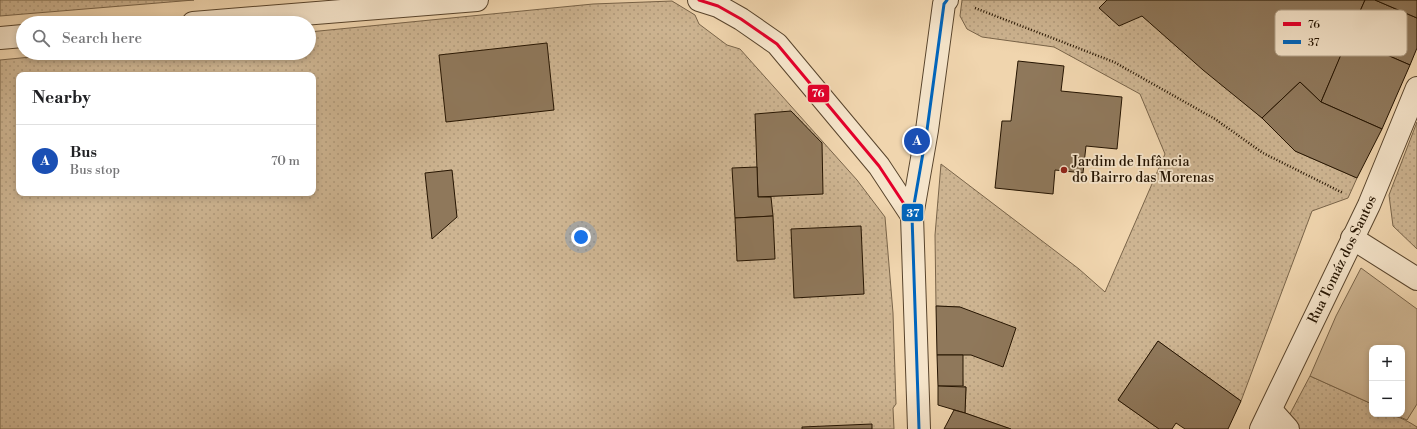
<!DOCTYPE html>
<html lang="en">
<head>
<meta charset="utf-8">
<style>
  :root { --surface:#fff; --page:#f2f2f2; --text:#202124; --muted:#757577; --line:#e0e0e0; --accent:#111827 }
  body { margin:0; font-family:"Libre Bodoni",serif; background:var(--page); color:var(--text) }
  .controls { position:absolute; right:12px; bottom:12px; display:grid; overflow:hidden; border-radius:8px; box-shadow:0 2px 6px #0003 }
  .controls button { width:36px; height:36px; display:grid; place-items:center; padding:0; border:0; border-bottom:1px solid var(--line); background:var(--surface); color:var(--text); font:20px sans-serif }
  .you { position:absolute; left:581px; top:237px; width:14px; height:14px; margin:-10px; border:3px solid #fff; border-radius:50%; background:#1a73e8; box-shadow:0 0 0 6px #1a73e833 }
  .badge { display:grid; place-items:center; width:26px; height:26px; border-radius:50%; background:var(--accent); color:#fff; font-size:13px; font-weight:700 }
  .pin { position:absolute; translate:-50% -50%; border:2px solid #fff; box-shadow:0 1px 4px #0006 }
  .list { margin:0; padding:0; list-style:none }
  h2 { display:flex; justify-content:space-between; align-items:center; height:52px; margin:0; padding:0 16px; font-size:17px }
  h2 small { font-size:13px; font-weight:400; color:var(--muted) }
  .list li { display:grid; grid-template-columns:26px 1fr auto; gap:12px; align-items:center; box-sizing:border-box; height:72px; padding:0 16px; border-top:1px solid var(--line) }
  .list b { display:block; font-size:15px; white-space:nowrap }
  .list p { margin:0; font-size:13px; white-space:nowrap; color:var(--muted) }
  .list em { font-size:13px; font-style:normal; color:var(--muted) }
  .icon { flex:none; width:22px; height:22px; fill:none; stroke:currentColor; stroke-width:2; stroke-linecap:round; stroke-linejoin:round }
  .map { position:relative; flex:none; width:1417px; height:429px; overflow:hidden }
  .search { position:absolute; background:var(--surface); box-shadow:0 2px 6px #0003; left:16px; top:16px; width:300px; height:44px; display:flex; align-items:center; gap:10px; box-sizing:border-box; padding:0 14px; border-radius:22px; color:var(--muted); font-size:15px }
  .panel { position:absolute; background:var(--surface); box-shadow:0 2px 6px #0003; left:16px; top:72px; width:300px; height:124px; border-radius:8px }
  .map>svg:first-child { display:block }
</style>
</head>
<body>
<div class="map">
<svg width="1417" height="429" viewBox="0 0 1417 429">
  <defs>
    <pattern id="grass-dots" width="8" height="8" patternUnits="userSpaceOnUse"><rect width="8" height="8" fill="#cdb491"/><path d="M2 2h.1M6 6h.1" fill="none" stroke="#b09a7b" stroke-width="1.8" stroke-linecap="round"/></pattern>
  </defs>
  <rect width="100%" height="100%" fill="#f0d5ae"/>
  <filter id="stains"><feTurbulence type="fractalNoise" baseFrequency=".005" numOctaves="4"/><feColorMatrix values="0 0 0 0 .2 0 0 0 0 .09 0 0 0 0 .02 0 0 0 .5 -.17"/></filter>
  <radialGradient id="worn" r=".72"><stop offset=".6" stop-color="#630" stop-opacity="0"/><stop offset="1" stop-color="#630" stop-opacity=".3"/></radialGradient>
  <g fill="url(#grass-dots)" stroke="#796449" fill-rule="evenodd">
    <path d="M0 0H194L0 16Z"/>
    <path d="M962 0H1107L1099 8 1142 16 1262 118 1295 151 1357 178 1348 198 1312 211 1241 401 1158 341 1118 400 1159 429H1011L965 413 966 387 963 386 960 307 936 306 935 235 941 164 1079 269 1105 292 1165 154 1140 94 1054 47 982 37 967 29 960 16Z"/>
    <path d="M672 1 695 15 699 24 727 45 740 49 857 180 885 217 893 313 896 404 893 408 894 429H0V60L72 53H309V32L593 4ZM19 75H313V193H19Z"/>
    <path d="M1417 122V249L1393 226 1389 195Z"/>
    <path d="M1310 376 1372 404V414C1392 414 1400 416 1417 427V429H1282Z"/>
  </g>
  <path fill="#cdb491" stroke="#796449" d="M1361 268 1417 309V404L1407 420 1393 414H1402V348H1372V404L1310 376 1336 316Z"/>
  <g fill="#8f785b" stroke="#251401">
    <path d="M1107 0H1365L1321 102 1300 82 1262 118 1203 70 1142 16 1119 26 1099 8Z"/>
    <path d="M1365 0H1375L1417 18V48L1410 65 1348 38Z"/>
    <path d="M1375 0H1417V18Z"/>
    <path d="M1348 38 1410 65 1382 129 1321 102Z"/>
    <path d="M547 43 554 110 446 122 439 55Z"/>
    <path d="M1018 61 1064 66 1061 91 1122 97 1117 149 1086 146 1083 173 1055 170 1053 194 995 188 1002 121H1011Z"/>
    <path d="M1300 82 1321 102 1382 129 1357 178 1295 151 1262 118Z"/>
    <path d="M791 111 822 143 823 194 758 197 755 114Z"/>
    <path d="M757 167 758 197H771L773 216 735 218 732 168Z"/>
    <path d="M452 170 457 217 432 239 425 173Z"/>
    <path d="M773 216 775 259 737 261 735 218Z"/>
    <path d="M861 226 864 294 794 298 791 229Z"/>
    <path d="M936 306 960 307 1016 328 1003 367 971 355H937Z"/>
    <path d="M1158 341 1241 401 1228 429H1185L1176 423 1172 429H1159L1118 400Z"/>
    <path d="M937 355H963V386H938Z"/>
    <path d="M938 386 966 387 965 413 938 405Z"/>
    <path d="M954 410 965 413 1011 429H944Z"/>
    <path d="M872 424V429H802V427Z"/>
  </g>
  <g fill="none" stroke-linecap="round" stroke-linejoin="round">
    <g stroke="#58442c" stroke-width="24">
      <g id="minor">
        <path d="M699 0 718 6 741 19 777 44 879 166 912 216"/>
        <path d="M193 23 477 0"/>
        <path d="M0 38 23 36"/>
        <path d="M1352 238 1417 279"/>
        <path d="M1271 410 1288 429"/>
        <path d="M919 429 912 216 927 130 944 4 947 0"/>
        <path id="s1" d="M1261 429 1369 205 1417 88"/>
      </g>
    </g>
    <path stroke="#251401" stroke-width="2.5" stroke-dasharray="1 2" stroke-linecap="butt" d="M975 8 1114 62 1215 119 1263 153 1343 193"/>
    <use href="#minor" stroke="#f5e4ca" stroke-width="22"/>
    <g stroke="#f5e4ca" stroke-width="6">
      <path id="bus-1" d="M699 0 718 6 741 19 777 44 879 166 912 216"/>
    </g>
    <g stroke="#f5e4ca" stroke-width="6">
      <path id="bus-2" d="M919 429 912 216 927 130 944 4 947 0"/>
    </g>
    <use href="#bus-1" stroke="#e4002b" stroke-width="3"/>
    <use href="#bus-2" stroke="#0065bd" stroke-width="3"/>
  </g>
  <circle fill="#8f2418" stroke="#f5e4ca" stroke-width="1.5" cx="1064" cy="170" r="4"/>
  <g text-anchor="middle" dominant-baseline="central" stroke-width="3.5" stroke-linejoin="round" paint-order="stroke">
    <g font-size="14" fill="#251401" stroke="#f5e4ca" text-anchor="start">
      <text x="1072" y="162">Jardim de Infância<tspan x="1072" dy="16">do Bairro das Morenas</tspan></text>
    </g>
    <g font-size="14" fill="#251401" stroke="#f5e4ca">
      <text stroke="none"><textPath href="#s1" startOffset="188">Rua Tomáz dos Santos</textPath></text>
    </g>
  </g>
  <rect x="1275" y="10" width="132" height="46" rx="6" fill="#f5e4ca" stroke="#b7a68e" stroke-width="1"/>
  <rect x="1283" y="22" width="18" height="4" fill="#e4002b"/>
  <rect x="1283" y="40" width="18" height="4" fill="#0065bd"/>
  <g font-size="11" fill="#251401">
    <text x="1308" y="28">76</text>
    <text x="1308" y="46">37</text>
  </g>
  <g stroke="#f5e4ca" stroke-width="1.5">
    <rect x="807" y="84" width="23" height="19" rx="4" fill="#e4002b"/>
    <rect x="901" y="203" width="23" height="19" rx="4" fill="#0065bd"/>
  </g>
  <g font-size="11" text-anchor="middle" font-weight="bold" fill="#fff">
    <text x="818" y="97">76</text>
    <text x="913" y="217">37</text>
  </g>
  <rect width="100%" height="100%" filter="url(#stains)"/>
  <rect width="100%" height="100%" fill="url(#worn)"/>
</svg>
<div class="controls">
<button>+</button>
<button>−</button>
</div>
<div class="you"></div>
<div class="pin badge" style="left:917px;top:141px;background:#1a4fb4">A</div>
<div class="search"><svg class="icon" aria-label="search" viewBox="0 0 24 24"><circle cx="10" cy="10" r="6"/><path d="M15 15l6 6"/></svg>Search here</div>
<section class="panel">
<h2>Nearby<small></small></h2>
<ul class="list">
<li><span class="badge" style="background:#1a4fb4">A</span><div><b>Bus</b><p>Bus stop</p></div><em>70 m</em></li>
</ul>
</section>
</div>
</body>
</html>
